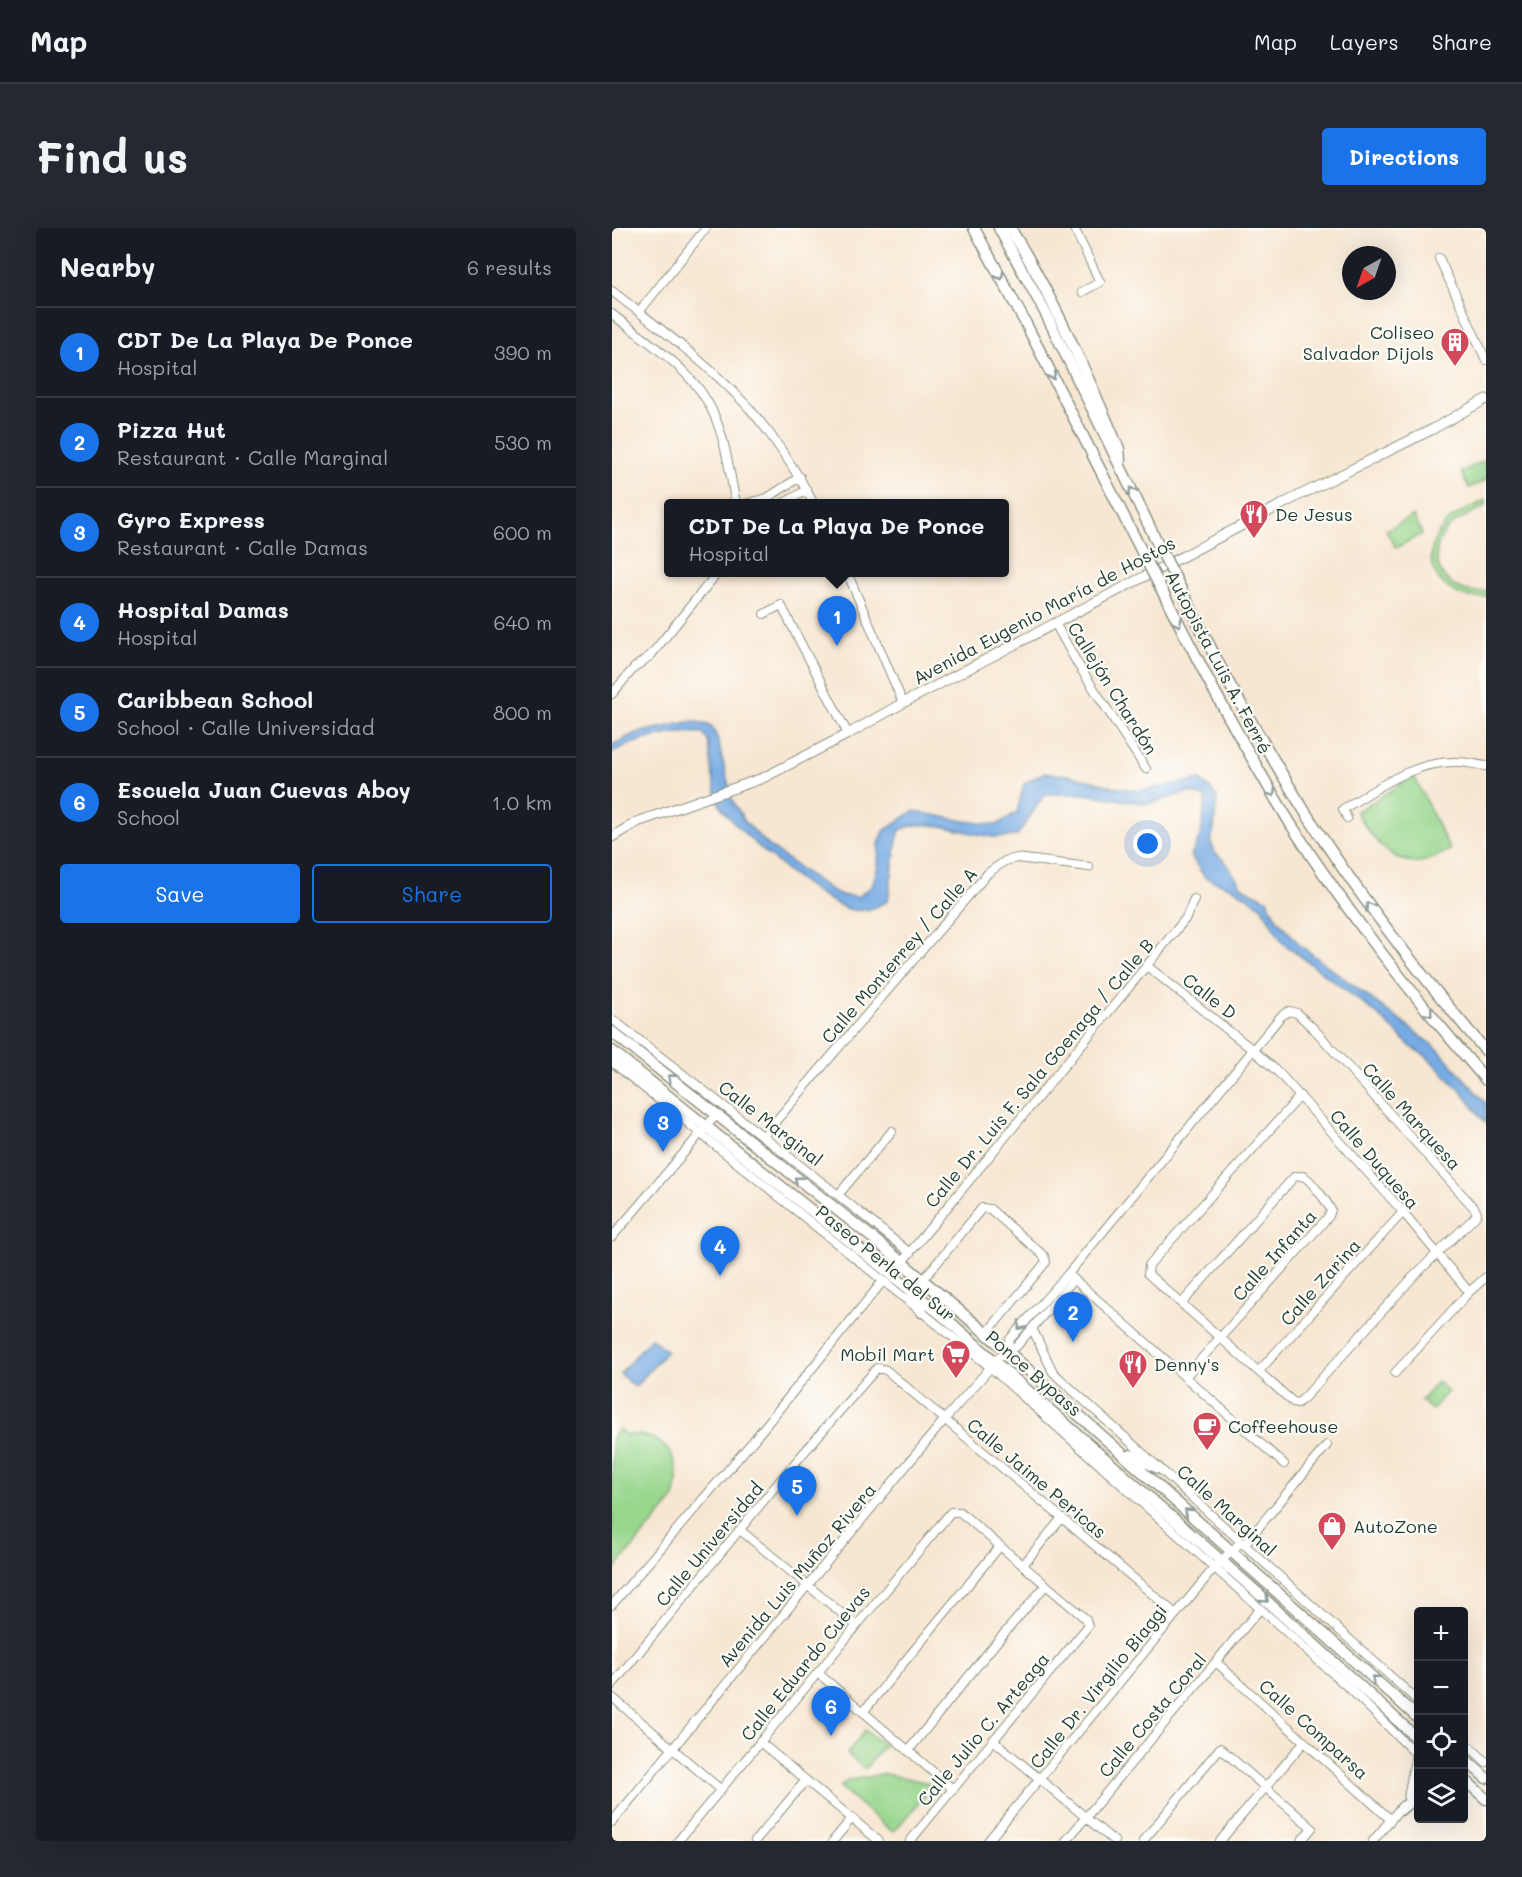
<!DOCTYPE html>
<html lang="en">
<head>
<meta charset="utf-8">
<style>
  :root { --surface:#171b24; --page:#242831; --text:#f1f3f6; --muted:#9ea1a6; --line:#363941; --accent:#1a73e8 }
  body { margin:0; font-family:Mali,sans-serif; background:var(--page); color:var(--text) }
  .controls { position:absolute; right:18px; bottom:18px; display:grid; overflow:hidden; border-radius:6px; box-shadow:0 6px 24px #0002 }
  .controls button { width:54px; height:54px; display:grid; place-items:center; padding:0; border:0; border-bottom:2px solid var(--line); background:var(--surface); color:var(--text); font:30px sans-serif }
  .compass { position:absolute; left:730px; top:18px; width:54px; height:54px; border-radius:50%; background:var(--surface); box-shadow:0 6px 24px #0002; rotate:220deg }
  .you { position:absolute; left:536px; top:616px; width:21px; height:21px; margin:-15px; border:4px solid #fff; border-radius:50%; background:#1a73e8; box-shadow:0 0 0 9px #1a73e833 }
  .badge { display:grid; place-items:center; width:39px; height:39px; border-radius:50%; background:var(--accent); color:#fff; font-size:20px; font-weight:700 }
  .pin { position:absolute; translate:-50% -50px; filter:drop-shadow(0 2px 3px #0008) }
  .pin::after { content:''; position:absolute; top:32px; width:21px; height:18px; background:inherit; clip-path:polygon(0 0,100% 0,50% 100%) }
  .popup { position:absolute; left:52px; top:271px; width:345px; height:78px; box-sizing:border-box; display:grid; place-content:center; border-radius:6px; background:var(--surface); filter:drop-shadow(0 2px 4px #0005); font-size:20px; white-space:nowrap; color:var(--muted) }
  .popup b { font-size:22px; color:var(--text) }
  .popup::after { content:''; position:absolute; left:50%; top:100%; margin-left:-12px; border:12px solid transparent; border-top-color:var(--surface) }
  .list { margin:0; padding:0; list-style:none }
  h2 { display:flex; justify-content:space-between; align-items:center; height:78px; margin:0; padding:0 24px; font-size:26px }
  h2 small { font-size:20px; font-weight:400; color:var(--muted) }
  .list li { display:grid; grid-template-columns:39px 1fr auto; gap:18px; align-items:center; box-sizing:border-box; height:90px; padding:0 24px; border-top:2px solid var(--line) }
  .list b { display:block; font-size:22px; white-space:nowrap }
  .list p { margin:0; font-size:20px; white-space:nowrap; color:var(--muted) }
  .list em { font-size:20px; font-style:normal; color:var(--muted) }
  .actions { display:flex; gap:12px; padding:18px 24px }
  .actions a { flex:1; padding:14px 0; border:2px solid var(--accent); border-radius:6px; text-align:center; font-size:21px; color:var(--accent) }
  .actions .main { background:var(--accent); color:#fff }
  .icon { flex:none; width:33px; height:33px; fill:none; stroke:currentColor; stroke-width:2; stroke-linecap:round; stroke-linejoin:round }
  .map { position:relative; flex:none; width:874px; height:1613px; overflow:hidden; border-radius:6px }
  header { display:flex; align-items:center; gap:36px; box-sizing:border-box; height:84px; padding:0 30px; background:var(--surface); border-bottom:2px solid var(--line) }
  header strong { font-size:28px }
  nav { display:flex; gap:33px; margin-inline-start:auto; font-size:21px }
  .intro { display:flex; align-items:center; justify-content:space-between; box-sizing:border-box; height:144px; padding:0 36px }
  h1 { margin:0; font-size:42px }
  .button { padding:15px 27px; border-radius:6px; background:var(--accent); color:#fff; font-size:21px; font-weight:700 }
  main { display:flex; gap:36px; padding:0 36px }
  aside { flex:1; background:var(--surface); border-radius:6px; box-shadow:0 6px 24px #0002 }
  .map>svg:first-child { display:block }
</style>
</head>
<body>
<header>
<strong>Map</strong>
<nav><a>Map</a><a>Layers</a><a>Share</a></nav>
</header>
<div class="intro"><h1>Find us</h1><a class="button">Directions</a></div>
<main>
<aside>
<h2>Nearby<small>6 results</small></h2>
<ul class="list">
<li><span class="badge">1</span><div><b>CDT De La Playa De Ponce</b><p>Hospital</p></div><em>390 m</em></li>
<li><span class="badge">2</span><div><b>Pizza Hut</b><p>Restaurant · Calle Marginal</p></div><em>530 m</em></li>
<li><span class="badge">3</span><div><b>Gyro Express</b><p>Restaurant · Calle Damas</p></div><em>600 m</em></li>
<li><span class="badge">4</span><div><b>Hospital Damas</b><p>Hospital</p></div><em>640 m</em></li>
<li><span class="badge">5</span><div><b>Caribbean School</b><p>School · Calle Universidad</p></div><em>800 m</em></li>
<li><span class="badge">6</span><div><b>Escuela Juan Cuevas Aboy</b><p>School</p></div><em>1.0 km</em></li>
</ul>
<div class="actions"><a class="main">Save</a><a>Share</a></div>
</aside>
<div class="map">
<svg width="874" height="1613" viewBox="0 0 874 1613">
  <rect width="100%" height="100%" fill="#fdfcf7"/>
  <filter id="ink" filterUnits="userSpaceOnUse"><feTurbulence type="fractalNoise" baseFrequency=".0167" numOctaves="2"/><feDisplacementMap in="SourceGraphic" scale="12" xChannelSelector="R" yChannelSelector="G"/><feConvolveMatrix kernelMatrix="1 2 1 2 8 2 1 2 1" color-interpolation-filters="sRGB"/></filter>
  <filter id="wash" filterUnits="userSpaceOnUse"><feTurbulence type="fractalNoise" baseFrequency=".008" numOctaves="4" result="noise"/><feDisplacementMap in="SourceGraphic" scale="24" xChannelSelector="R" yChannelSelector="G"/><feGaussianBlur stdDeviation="1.35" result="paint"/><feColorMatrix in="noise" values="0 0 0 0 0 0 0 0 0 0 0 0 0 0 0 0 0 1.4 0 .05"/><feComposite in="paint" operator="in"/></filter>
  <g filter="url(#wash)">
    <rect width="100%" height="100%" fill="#f7e6d1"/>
    <g fill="#97d68c" stroke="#5b8a60" stroke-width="1.5">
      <path d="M871 233 874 239V252L857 260 849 244Z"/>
      <path d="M874 272V278C861 285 844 291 834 302 809 334 838 370 874 363V369C833 375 802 335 830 300 840 286 859 280 874 272Z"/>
      <path d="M801 288 810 306 784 320 774 302Z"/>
      <path d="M800 549 803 550 838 622C827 627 815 635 802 634 774 632 757 605 744 584Z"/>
      <path d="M825 1154 836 1163 820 1182 809 1173Z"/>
      <path d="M7 1201 14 1207C55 1204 74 1235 61 1272L0 1344V1209Z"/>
      <path d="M253 1502 272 1517 253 1541 235 1526Z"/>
      <path d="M274 1546 313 1554 321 1559 282 1603 278 1602 228 1559 237 1552Z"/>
    </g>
    <g fill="#77abe4" stroke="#4b748c" stroke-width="1.5">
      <path d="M81 493 99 498 105 509 120 571 133 594 157 618 200 649 227 667 245 669 260 658 266 638 267 616 272 603 301 583 353 593 385 597 405 584 412 556 431 545 456 547 503 559 527 563 588 551 605 568 602 600 599 614 603 625 613 633 630 659 655 671 665 691 688 717 827 822 874 875V895L849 863 814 828 799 819 765 786 671 715 649 678 623 661 593 650 579 628 589 606 594 570 578 564 536 576 472 566H433L405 608C397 608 389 610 381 609 352 606 316 588 288 602L285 612 276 673C264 679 255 684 241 682 211 677 124 604 108 577 101 566 99 528 96 513L91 505C64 502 24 511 0 525V517L24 505Z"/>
      <path d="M39 1110 55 1123 23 1159 8 1146Z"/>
    </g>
  </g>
  <g filter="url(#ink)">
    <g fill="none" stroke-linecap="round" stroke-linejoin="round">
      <g stroke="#8b9282" stroke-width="10">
        <g id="minor">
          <path d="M462 0 488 54 470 64"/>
          <path d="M827 30 874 132"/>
          <path d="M0 63C47 100 97 136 137 180 162 209 184 242 202 276"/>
          <path d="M27 84 94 0"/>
          <path d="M0 86C31 111 75 138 95 173 113 203 117 242 124 276"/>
          <path d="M133 276 155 270 188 249"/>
          <path d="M170 276 195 262"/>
          <path d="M235 344 291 475"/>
          <path d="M152 386 169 377 236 506"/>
          <path d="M443 395 465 435 534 541"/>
          <path d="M0 466 22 440 39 427 106 344"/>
          <path d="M735 590 731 581C766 560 803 532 846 534 855 534 865 537 874 538"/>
          <path d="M535 738 641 822 667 845 791 984 857 1064"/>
          <path d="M0 791 226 967 298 1025"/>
          <path d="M0 834 378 1139 737 1460 804 1526 796 1570"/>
          <path d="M151 908 376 645 393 633 405 630 477 639"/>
          <path d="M226 967 280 903"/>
          <path d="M0 1009 105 886"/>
          <path d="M290 1034 574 690 582 671"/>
          <path d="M456 1046 672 1236"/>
          <path d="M311 1052 370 980 378 981 432 1028 434 1034 374 1106"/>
          <path d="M570 1075 682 949C687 948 688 947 693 949 700 954 715 974 719 982L717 988 573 1149"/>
          <path d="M420 1100 441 1144 446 1149 806 1473"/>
          <path d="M394 1122 405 1118 462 1051"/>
          <path d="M647 1143 791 984"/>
          <path d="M783 1145 857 1064 874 1049"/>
          <path d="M128 1302 244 1397"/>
          <path d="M632 1317 715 1217"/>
          <path d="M411 1337 449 1291"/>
          <path d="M0 1377 141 1213 271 1053"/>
          <path d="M604 1434 779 1592"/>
          <path d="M206 1445 341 1561"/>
          <path d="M0 1457 176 1243 265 1140 274 1142 564 1386"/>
          <path d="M0 1469 108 1561"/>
          <path d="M251 1484 388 1318"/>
          <path d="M381 1512 502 1613"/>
          <path d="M852 1513 874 1534"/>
          <path d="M148 1514 267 1613"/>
          <path d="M296 1523 383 1416 434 1357"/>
          <path d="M0 1594 333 1191 394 1122 398 1111 456 1046 669 788 677 783 685 785 703 802 863 981 865 986 862 990 801 1049 693 1169 686 1175 681 1174 536 1046 537 1037 688 868"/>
          <path d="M66 1613 339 1284H348L474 1391 476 1398 298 1613"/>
          <path d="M143 1613 194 1552"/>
          <path d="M221 1613 240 1590"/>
          <path d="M376 1613 603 1339 629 1314"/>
          <path d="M454 1613 648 1381"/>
          <path d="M531 1613 608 1520 700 1600 689 1613"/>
          <path d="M608 1613 692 1514"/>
          <path d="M761 1613 790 1578"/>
        </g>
      </g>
      <g stroke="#8b9282" stroke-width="11">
        <path id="major" d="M0 609 25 594 151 550 236 506 291 475 686 268 821 201 874 171"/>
      </g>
      <g stroke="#8b9282" stroke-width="13">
        <g id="highway">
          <path d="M362 0 414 96 530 324"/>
          <path d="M387 0 434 86 546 316"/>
          <path d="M398 0C442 70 474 145 507 221L508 232"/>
          <path d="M615 452C642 498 668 545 697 590 750 672 810 749 874 823"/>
          <path d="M600 459C626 506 652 553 680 598 737 688 804 771 874 852"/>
          <path d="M0 804 262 1011 394 1122 806 1490"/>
          <path d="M0 823 331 1088 647 1366 806 1511"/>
          <path d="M300 1066 310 1084"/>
          <path d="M519 1227 546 1240"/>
          <path d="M852 1530 874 1550"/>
          <path d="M852 1551 874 1571"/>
          <path d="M788 1582 806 1567"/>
        </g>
      </g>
      <use href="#minor" stroke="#fff" stroke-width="8"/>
      <use href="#major" stroke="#fff" stroke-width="9"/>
      <use href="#highway" stroke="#fff" stroke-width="10"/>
      <g stroke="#8b9282" stroke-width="13" stroke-linecap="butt">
        <g id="highway-bridge">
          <path d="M546 316 615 452"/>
          <path d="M530 324 600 459"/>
        </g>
      </g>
      <use href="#highway-bridge" stroke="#fff" stroke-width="10"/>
    </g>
    <defs><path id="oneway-chevron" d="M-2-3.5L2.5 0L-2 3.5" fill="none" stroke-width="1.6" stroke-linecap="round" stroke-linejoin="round" transform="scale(1.5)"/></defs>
    <g stroke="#8f9e9a">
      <use href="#oneway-chevron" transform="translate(388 48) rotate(62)"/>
      <use href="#oneway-chevron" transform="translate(440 148) rotate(63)"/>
      <use href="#oneway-chevron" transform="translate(520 263) rotate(-116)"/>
      <use href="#oneway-chevron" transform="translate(566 395) rotate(63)"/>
      <use href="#oneway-chevron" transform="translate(660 565) rotate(59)"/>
      <use href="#oneway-chevron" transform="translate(757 678) rotate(-126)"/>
      <use href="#oneway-chevron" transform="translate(817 785) rotate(51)"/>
      <use href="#oneway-chevron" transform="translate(59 850) rotate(-142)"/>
      <use href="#oneway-chevron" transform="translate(186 952) rotate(-142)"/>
      <use href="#oneway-chevron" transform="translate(409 1098) rotate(131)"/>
      <use href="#oneway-chevron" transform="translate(576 1284) rotate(-139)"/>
      <use href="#oneway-chevron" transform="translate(653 1371) rotate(42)"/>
      <use href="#oneway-chevron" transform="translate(763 1451) rotate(-138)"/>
    </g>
  </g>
  <defs>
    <g id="building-pin" transform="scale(1.5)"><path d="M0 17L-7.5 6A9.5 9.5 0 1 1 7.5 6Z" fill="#d1495b" stroke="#fdfcf7"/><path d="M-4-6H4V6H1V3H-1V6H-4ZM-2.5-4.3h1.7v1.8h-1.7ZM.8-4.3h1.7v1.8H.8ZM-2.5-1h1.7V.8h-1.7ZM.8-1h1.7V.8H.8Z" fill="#fff"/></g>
    <g id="restaurant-pin" transform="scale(1.5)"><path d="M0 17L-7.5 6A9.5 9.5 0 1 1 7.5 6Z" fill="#d1495b" stroke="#fdfcf7"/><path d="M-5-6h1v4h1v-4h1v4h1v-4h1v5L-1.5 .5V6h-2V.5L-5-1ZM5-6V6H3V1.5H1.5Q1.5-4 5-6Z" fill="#fff"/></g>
    <g id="supermarket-pin" transform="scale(1.5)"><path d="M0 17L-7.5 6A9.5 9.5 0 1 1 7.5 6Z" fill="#d1495b" stroke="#fdfcf7"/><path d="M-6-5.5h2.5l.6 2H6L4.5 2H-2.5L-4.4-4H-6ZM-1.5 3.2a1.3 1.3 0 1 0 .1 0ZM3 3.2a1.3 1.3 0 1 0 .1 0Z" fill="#fff"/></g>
    <g id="cafe-pin" transform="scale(1.5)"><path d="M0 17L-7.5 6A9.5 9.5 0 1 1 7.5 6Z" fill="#d1495b" stroke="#fdfcf7"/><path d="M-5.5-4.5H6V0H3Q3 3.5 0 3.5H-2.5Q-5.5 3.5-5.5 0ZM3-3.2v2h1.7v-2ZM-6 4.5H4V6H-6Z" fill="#fff"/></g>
    <g id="shop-pin" transform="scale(1.5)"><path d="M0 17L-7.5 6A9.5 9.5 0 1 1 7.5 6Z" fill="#d1495b" stroke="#fdfcf7"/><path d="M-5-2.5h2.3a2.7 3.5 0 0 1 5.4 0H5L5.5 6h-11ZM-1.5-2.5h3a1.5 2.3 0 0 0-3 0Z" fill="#fff"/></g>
  </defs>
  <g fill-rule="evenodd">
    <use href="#building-pin" x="843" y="114"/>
    <use href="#restaurant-pin" x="642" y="286"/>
    <use href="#supermarket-pin" x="344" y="1126"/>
    <use href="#restaurant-pin" x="521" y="1136"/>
    <use href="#cafe-pin" x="595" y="1198"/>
    <use href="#shop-pin" x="720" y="1298"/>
  </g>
  <g text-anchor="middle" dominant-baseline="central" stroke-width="4.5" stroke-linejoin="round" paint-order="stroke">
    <g font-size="18" fill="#1f3d34" stroke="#fdfcf7" text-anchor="start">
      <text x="822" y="104" text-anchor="end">Coliseo<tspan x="822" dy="21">Salvador Dijols</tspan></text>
      <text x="663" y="286">De Jesus</text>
      <text x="323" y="1126" text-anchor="end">Mobil Mart</text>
      <text x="542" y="1136">Denny's</text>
      <text x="616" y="1198">Coffeehouse</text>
      <text x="741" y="1298">AutoZone</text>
    </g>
    <g font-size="18" fill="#1f3d34" stroke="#fdfcf7">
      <text transform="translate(432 382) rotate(-28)">Avenida Eugenio María de Hostos</text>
      <text transform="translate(607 434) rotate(62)">Autopista Luis A. Ferré</text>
      <text transform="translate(501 460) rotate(58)">Callejón Chardón</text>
      <text transform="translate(287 727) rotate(-49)">Calle Monterrey / Calle A</text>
      <text transform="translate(598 768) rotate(38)">Calle D</text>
      <text transform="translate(427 845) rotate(-50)">Calle Dr. Luis F. Sala Goenaga / Calle B</text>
      <text transform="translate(800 888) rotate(48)">Calle Marquesa</text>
      <text transform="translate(159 895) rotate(38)">Calle Marginal</text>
      <text transform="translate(763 931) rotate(49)">Calle Duquesa</text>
      <text transform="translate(662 1027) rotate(-48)">Calle Infanta</text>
      <text transform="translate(274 1035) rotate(39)">Paseo Perla del Sur</text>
      <text transform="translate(708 1054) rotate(-48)">Calle Zarina</text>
      <text transform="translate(422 1145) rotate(41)">Ponce Bypass</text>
      <text transform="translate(425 1250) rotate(40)">Calle Jaime Pericas</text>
      <text transform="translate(615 1282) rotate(42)">Calle Marginal</text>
      <text transform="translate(97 1316) rotate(-50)">Calle Universidad</text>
      <text transform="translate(185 1347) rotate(-50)">Avenida Luis Muñoz Rivera</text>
      <text transform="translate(193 1435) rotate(-51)">Calle Eduardo Cuevas</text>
      <text transform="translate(486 1458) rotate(-51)">Calle Dr. Virgilio Biaggi</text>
      <text transform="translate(540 1487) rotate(-50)">Calle Costa Coral</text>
      <text transform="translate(371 1501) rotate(-50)">Calle Julio C. Arteaga</text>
      <text transform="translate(702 1501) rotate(42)">Calle Comparsa</text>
    </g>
  </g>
</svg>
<div class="controls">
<button>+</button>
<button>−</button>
<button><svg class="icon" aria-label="locate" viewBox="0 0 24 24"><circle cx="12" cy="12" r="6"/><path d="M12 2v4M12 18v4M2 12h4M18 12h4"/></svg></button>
<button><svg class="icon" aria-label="layers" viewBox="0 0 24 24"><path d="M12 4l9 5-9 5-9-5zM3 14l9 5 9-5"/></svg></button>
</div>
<svg class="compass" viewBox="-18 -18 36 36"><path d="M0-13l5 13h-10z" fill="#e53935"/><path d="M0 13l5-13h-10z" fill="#9ea1a6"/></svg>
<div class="you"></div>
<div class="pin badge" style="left:225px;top:418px">1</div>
<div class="popup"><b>CDT De La Playa De Ponce</b>Hospital</div>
<div class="pin badge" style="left:461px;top:1114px">2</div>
<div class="pin badge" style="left:51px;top:924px">3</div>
<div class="pin badge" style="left:108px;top:1048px">4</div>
<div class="pin badge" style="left:185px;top:1288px">5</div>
<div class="pin badge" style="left:219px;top:1508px">6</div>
</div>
</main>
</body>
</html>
